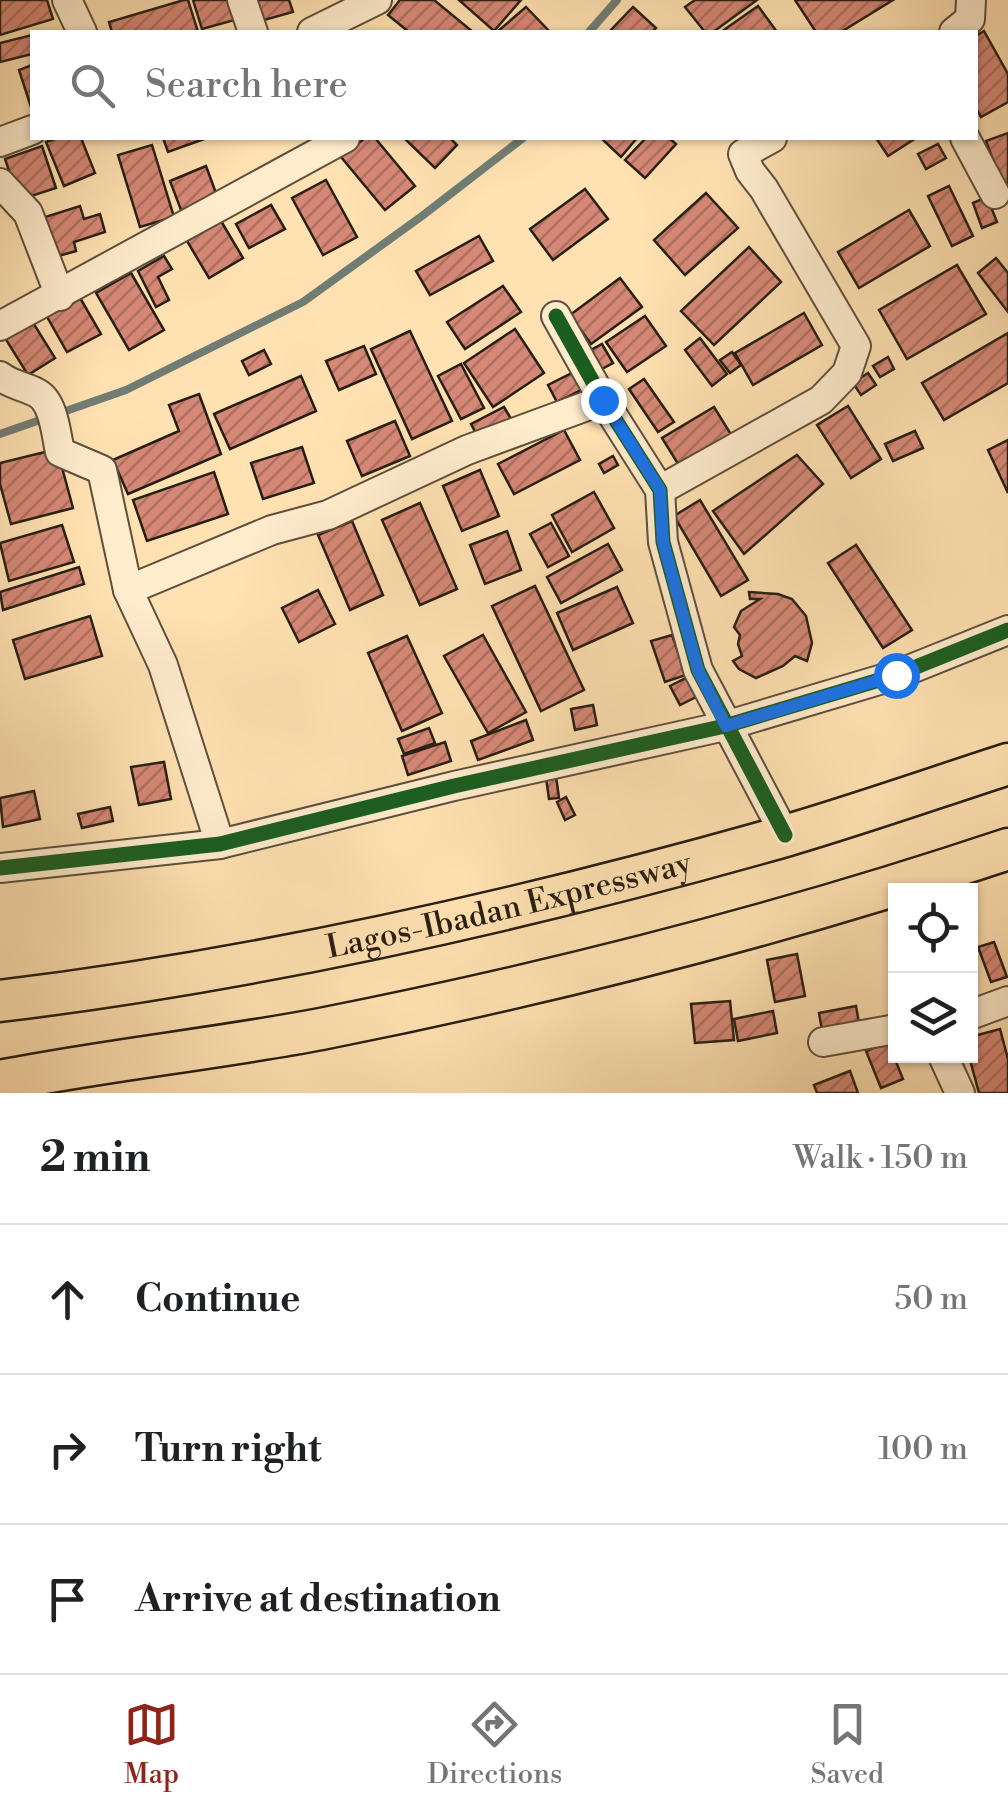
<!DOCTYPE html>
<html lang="en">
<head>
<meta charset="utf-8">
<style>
  :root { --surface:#fff; --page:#f2f2f2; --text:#202124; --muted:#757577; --line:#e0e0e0; --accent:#8f2418 }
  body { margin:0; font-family:"Libre Bodoni",serif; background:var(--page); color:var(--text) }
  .controls { position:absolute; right:30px; bottom:30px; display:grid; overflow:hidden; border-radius:0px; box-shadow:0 2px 8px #0004 }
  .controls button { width:90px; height:90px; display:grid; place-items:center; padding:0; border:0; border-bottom:2px solid var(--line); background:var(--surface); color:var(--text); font:50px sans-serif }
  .stop { position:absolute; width:30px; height:30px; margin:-22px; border:8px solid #1a73e8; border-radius:50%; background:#fff }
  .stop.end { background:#1a73e8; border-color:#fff; box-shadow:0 2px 10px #0008 }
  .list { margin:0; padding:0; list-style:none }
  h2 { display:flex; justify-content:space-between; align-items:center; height:130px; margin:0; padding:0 40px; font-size:42px }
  h2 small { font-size:32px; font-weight:400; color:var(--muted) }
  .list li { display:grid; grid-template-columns:65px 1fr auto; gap:30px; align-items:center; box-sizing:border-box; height:150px; padding:0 40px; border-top:2px solid var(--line) }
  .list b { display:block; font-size:38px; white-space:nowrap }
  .list em { font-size:32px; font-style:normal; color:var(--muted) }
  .icon { flex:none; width:55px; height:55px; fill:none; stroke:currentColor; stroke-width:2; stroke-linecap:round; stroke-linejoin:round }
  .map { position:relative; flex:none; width:1008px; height:1093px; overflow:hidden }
  .search { position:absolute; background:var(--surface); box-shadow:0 2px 8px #0004; left:30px; right:30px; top:30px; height:110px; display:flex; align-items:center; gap:25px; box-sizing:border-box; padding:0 35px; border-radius:0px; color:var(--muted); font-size:38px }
  .sheet { height:580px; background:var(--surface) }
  nav { display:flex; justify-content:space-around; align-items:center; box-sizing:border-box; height:140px; border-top:2px solid var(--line); background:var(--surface); font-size:28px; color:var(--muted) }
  nav a { display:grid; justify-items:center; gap:5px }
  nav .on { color:var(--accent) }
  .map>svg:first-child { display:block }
</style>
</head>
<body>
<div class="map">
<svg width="1008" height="1093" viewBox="0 0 1008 1093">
  <defs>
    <pattern id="building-hatch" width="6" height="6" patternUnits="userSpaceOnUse" patternTransform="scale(2.5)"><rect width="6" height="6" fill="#d68876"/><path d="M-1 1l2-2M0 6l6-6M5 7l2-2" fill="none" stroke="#ae6f60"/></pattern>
  </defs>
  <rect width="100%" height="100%" fill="#ffe1b2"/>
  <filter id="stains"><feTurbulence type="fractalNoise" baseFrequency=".002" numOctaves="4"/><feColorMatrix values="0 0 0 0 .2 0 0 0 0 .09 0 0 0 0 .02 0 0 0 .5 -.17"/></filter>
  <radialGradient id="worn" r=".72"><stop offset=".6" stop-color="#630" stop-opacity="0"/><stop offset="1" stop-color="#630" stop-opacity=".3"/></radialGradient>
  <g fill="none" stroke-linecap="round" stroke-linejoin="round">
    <g stroke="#717d74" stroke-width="8">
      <path d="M589 32 617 0"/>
      <path d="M0 434 126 390 303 302 422 216 523 138"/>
    </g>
  </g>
  <g fill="url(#building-hatch)" stroke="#271e13" stroke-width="2.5">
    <path d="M0 0H47L53 19 0 35Z"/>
    <path d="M184 0H188L198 32H112L109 22Z"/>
    <path d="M193 0H237L242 18 202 29Z"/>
    <path d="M251 0H289L293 12 257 22Z"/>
    <path d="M400 0H434L473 32H409L388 15Z"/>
    <path d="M459 0H521L494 31Z"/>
    <path d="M695 0H757L713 32H705L685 7Z"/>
    <path d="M795 0H893L841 32H816Z"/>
    <path d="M758 6 777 32H721Z"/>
    <path d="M526 7 550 32H497Z"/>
    <path d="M633 7 656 28 652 32H609Z"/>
    <path d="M984 31 1008 74V102L981 117 976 108V36Z"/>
    <path d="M32 35V54L0 62V43Z"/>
    <path d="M32 65V110L19 70Z"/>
    <path d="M1008 133V200L986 141Z"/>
    <path d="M57 138H81L95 173 64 186 46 142Z"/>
    <path d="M163 138H204V139L168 152Z"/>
    <path d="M365 138H375L415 186 385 210 341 157Z"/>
    <path d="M404 138H450L457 145 435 168Z"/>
    <path d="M601 138H637L621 157Z"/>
    <path d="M646 138H669L676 144 645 178 625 160Z"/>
    <path d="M876 138H916L888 156Z"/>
    <path d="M938 144 946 158 926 169 918 154Z"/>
    <path d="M152 145 174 217 140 227 118 155Z"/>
    <path d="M42 146 56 188 19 200 5 159Z"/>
    <path d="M206 166 220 204 184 218 170 181Z"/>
    <path d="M326 180 357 237 323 255 292 198Z"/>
    <path d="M949 186 973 236 952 246 928 196Z"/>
    <path d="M585 189 608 219 553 260 530 229Z"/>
    <path d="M706 193 738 228 685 275 654 240Z"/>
    <path d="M987 197 997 222 982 228 973 203Z"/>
    <path d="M271 205 285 229 249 248 236 224Z"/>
    <path d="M80 206 84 219 100 214 105 232 74 242 76 251 55 257 42 218Z"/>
    <path d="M909 210 930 246 859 288 838 252Z"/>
    <path d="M221 221 243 258 209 278 187 241Z"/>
    <path d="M479 236 493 261 430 295 416 271Z"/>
    <path d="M749 247 781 282 714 345 681 311Z"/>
    <path d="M164 256 172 269 158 277 169 300 156 307 138 271Z"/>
    <path d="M996 258 1008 273V312L978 273Z"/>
    <path d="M957 265 986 314 907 359 879 310Z"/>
    <path d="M131 273 164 330 129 350 96 293Z"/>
    <path d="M620 278 642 307 591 344 570 315Z"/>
    <path d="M503 286 521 312 465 349 447 322Z"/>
    <path d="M79 296 101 334 67 352 46 315Z"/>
    <path d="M804 313 822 345 753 385 735 353Z"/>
    <path d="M645 316 666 346 627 372 606 342Z"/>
    <path d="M32 321 55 358 28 375 5 338Z"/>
    <path d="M515 329 544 373 493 407 464 363Z"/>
    <path d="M410 331 452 421 412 439 371 349Z"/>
    <path d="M1008 333V383L944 420 922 383Z"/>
    <path d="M700 338 727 374 712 386 685 350Z"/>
    <path d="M602 344 613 363 598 371 587 352Z"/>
    <path d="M364 346 376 374 339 390 326 361Z"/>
    <path d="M264 350 271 364 249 375 242 361Z"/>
    <path d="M732 352 741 365 730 373 720 360Z"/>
    <path d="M888 357 894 369 880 377 873 366Z"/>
    <path d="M461 364 484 408 461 419 438 376Z"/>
    <path d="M572 373 581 390 557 402 548 385Z"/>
    <path d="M868 373 876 385 861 395 853 383Z"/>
    <path d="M301 376 316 411 230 449 214 414Z"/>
    <path d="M644 379 674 422 658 432 629 389Z"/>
    <path d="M199 394 221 454 128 494 113 460 179 431 169 405Z"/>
    <path d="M848 406 881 459 851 478 817 425Z"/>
    <path d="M504 407 514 424 480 441 471 424Z"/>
    <path d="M714 407 732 436 680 467 662 438Z"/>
    <path d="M395 421 410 456 362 476 347 441Z"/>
    <path d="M564 430 580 460 514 494 498 464Z"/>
    <path d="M915 431 923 448 893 461 885 444Z"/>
    <path d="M1008 440V493L988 450Z"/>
    <path d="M302 447 314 483 263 499 251 463Z"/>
    <path d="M57 449 73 508 11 524 0 484V463Z"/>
    <path d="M797 455 823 484 744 554 713 511Z"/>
    <path d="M613 456 618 465 604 473 599 464Z"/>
    <path d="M480 470 499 516 462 531 443 486Z"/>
    <path d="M214 472 228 514 147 541 133 500Z"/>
    <path d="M594 492 614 528 572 552 552 515Z"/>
    <path d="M700 500 748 580 721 596 674 516Z"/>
    <path d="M420 503 457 589 420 605 382 520Z"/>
    <path d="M352 521 383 595 350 610 318 535Z"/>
    <path d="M551 523 569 556 548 567 530 534Z"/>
    <path d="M62 525 74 562 9 581 0 543Z"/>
    <path d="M507 531 521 570 485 584 470 545Z"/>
    <path d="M608 544 622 570 561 603 547 577Z"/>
    <path d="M856 545 912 630 883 648 828 563Z"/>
    <path d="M79 567 84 584 3 610 0 592Z"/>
    <path d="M535 586 584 690 541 711 492 606Z"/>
    <path d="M617 587 633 623 573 650 557 613Z"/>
    <path d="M318 590 335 624 299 642 282 608Z"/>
    <path d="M749 592 778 594 792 599 806 616 812 643 807 661 795 656 783 666 756 678 739 669 733 661 742 656 738 644 740 635 734 627 741 611 760 599H750Z"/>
    <path d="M90 616 102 656 25 679 13 640Z"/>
    <path d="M483 635 526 712 488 733 444 656Z"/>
    <path d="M672 635 686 675 665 682 651 641Z"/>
    <path d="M407 636 442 713 402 731 368 653Z"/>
    <path d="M686 678 696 697 680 705 670 686Z"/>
    <path d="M593 705 597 725 575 730 571 709Z"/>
    <path d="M526 720 533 740 478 760 471 741Z"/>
    <path d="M429 728 435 743 404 754 398 739Z"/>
    <path d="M445 742 451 761 408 775 402 756Z"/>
    <path d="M164 762 171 799 139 805 131 767Z"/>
    <path d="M556 776 559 798 549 799 546 778Z"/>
    <path d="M34 791 40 819 3 827 0 798Z"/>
    <path d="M566 797 575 815 565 820 557 802Z"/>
    <path d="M110 807 113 821 82 828 78 814Z"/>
    <path d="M994 942 1007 977 991 982 978 947Z"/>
    <path d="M797 954 805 996 775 1002 767 960Z"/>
    <path d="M730 1001 734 1040 695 1043 691 1004Z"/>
    <path d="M856 1006 859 1023 822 1030 819 1013Z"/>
    <path d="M773 1011 777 1033 738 1041 734 1019Z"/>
    <path d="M1000 1029 1008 1059V1093H979L969 1056 970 1037Z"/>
    <path d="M888 1042 903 1079 881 1088 866 1051Z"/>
    <path d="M850 1071 858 1093H817L814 1085Z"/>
  </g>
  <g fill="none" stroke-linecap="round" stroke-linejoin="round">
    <g stroke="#5d4f3b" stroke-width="32">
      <g id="minor">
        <path d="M67 0 82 32"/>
        <path d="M242 0 253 32"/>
        <path d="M312 32 377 0"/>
        <path d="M954 32 970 19 971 0"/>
        <path d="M965 138 995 194"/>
        <path d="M0 142 32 130"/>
        <path d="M0 183 28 213 60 296"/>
        <path d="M556 316 603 400 660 490 663 542 698 670 785 835"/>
        <path d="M0 326 345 138"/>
        <path d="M0 376C11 385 24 386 37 393 54 402 56 434 60 452L102 470 128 590 163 665 220 844"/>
        <path d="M660 490 821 400 847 373 856 346 764 189 750 171 743 154 772 138"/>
        <path d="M128 590 272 530 328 515 467 450 603 400"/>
        <path d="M0 868 220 844 454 786 725 726 896 675 1008 630"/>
        <path d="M970 1015 1008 1001"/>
        <path d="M823 1042 896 1029"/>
        <path d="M943 1056 960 1093"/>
      </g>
    </g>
    <g stroke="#271e13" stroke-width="45">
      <g id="highway">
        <path id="s1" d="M0 1001C265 969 528 909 785 836 860 814 934 788 1008 764"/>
        <path d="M0 1081C106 1060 215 1049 321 1029 553 983 784 924 1008 849"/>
      </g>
    </g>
    <use href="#minor" stroke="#ffeccd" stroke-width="28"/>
    <use href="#highway" stroke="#ffe1b2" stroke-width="40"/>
    <g stroke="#ffeccd" stroke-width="21">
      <g id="cycleway">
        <path d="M556 316 603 400 660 490 663 542 698 670 785 835"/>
        <path d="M0 868 220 844 454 786 725 726 896 675 1008 630"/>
      </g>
    </g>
    <use href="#cycleway" stroke="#1b5e20" stroke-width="15"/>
  </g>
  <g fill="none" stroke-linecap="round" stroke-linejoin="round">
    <path stroke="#1a73e8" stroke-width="12" d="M603 400 660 490 663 542 698 670 726 726 896 675"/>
  </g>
  <g text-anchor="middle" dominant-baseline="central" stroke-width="9" stroke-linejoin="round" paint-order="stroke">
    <g font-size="32" fill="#271e13" stroke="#ffeccd">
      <text stroke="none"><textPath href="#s1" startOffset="518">Lagos-Ibadan Expressway</textPath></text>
    </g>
  </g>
  <rect width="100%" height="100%" filter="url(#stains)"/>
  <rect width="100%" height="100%" fill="url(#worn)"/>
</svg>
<div class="controls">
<button><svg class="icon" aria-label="locate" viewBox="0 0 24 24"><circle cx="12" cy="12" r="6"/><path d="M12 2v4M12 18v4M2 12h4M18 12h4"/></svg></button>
<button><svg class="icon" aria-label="layers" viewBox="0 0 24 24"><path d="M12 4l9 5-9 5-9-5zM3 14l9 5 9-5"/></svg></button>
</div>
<div class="stop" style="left:896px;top:675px"></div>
<div class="stop end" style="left:603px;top:400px"></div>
<div class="search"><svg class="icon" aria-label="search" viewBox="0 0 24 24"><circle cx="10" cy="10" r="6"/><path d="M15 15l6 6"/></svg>Search here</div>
</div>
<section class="sheet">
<h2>2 min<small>Walk · 150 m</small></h2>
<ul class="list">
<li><svg class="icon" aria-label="ahead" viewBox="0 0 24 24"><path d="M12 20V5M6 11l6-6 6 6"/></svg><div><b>Continue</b></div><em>50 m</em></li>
<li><svg class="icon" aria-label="right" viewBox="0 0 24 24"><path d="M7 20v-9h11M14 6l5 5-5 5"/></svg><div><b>Turn right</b></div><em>100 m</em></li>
<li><svg class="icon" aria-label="arrive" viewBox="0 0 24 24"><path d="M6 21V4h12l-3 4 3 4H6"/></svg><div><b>Arrive at destination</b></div></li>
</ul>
</section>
<nav>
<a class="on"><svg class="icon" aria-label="map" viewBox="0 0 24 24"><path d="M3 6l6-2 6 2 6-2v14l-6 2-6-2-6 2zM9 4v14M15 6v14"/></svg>Map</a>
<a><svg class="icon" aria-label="directions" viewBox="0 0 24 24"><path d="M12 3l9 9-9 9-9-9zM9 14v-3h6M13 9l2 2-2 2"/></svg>Directions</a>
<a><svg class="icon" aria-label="saved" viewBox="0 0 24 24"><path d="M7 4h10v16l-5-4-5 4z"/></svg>Saved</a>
</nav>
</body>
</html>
